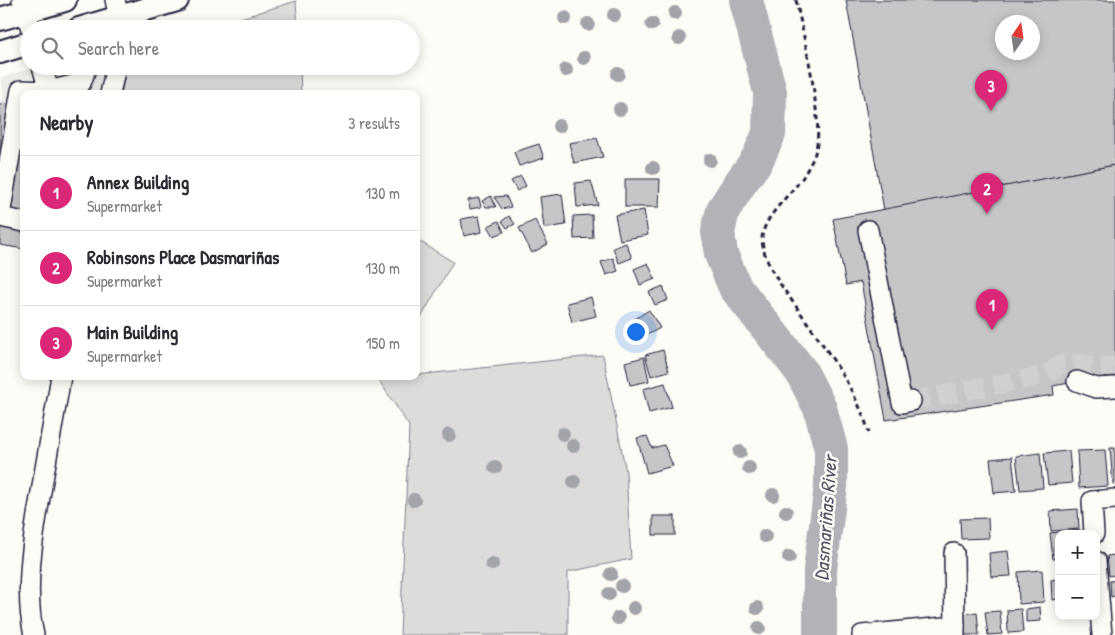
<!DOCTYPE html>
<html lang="en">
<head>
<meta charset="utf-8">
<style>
  :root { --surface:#fff; --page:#f2f2f3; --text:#2b2b33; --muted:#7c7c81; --line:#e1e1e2; --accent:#db2777 }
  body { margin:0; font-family:"Patrick Hand",sans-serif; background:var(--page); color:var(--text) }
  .controls { position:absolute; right:15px; bottom:15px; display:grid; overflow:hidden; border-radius:10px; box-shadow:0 2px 12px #0003 }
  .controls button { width:45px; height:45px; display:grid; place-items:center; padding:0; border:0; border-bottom:1px solid var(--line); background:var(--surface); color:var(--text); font:25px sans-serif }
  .compass { position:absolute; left:995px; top:15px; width:45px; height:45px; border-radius:50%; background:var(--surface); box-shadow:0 2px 12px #0003; rotate:13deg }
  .you { position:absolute; left:635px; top:331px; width:18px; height:18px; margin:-12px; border:4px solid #fff; border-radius:50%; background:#1a73e8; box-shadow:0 0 0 8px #1a73e833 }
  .badge { display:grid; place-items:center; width:32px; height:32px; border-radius:50%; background:var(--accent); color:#fff; font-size:16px; font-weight:700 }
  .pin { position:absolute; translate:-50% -41px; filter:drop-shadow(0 1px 2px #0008) }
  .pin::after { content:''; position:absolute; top:26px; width:18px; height:15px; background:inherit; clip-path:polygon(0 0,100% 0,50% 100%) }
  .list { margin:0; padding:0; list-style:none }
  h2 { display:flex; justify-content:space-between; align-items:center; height:65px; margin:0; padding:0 20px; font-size:21px }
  h2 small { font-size:16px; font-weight:400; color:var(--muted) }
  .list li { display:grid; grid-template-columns:32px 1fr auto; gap:15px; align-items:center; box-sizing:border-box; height:75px; padding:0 20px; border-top:1px solid var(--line) }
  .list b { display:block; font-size:19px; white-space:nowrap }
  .list p { margin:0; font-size:16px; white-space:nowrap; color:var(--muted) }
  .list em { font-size:16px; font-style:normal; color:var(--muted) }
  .icon { flex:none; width:28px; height:28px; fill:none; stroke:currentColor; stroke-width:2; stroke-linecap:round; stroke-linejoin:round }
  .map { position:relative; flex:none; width:1115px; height:635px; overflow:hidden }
  .search { position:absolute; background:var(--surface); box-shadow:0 2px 12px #0003; left:20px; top:20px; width:400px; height:55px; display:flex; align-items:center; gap:12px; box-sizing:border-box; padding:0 18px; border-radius:28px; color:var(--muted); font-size:19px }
  .panel { position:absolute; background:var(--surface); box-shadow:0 2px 12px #0003; left:20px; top:90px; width:400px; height:290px; border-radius:10px }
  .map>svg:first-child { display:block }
</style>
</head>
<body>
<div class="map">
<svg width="1115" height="635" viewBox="0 0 1115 635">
  <rect width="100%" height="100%" fill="#fdfcf7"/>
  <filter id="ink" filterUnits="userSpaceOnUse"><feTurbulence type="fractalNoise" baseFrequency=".02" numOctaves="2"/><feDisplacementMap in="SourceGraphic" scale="10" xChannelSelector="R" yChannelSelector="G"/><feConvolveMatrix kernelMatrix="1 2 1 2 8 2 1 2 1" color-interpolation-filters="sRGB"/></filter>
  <g filter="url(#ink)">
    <path fill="#ecece9" d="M40 66H104L100 94H24V249L0 245V109L3 91 0 78Z"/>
    <g fill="#dddcdb" stroke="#807f8b">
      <path d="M296 1 298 29H205Z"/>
      <path d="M127 66H300L301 94H121Z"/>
      <path d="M416 239 453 262 416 326Z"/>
      <path d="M603 355 626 472 631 559 568 572V635H400L409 426 376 376H416V375Z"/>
    </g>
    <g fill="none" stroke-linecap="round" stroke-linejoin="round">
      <path stroke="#b2b2b7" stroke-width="34" d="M746 0 770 92 769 134 757 160 741 182 723 210 718 232 721 254 735 287 801 371 820 408 831 449V486L820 570V635"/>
    </g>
    <g fill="#c6c6c8" stroke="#22223b" fill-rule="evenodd">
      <path d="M846 0H1115V165L884 210ZM1002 22H1032V52H1002Z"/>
      <path d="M1 103 24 107V249L0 245V109Z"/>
      <path d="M597 138 603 157 574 163 569 143Z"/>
      <path d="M539 144 544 158 519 166 514 152Z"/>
      <path d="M1115 165V375L1053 386 1054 395 886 420 861 282 846 285 833 219Z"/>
      <path d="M521 176 526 186 517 191 511 181Z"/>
      <path d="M625 179H660L659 207H625Z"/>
      <path d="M591 181 598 205 577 207 575 183Z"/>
      <path d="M562 194 566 225 544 228 540 197Z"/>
      <path d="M491 196 496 207H486L482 201Z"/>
      <path d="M506 196 511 207 502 209 494 197Z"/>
      <path d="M479 198 481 207 470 209 468 200Z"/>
      <path d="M644 210 648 235 620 240 615 215Z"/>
      <path d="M592 215 593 238 574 239 573 216Z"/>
      <path d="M479 216 482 232 464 236 461 219Z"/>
      <path d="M509 216 515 224 507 228 502 221Z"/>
      <path d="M535 220 548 244 532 253 519 228Z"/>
      <path d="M499 221 504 232 494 236 488 226Z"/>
      <path d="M626 243 632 258 619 263 613 248Z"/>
      <path d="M613 258 618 271 606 275 601 262Z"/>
      <path d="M648 263 655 279 640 285 634 269Z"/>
      <path d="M663 286 668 300 655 305 649 292Z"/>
      <path d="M591 297 596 316 572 322 567 303Z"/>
      <path d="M649 310 660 328 638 340 628 323Z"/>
      <path d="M663 350 669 371 651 376 645 355Z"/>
      <path d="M644 357 649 381 630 385 625 362Z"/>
      <path d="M665 383 672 407 649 413 643 389Z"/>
      <path d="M647 436 652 448 664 445 673 466 647 473 637 438Z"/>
      <path d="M1110 448H1115V484H1113Z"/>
      <path d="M1105 450 1108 486 1079 488 1077 451Z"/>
      <path d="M1069 451 1072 483 1048 485 1044 453Z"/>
      <path d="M1040 453 1043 488 1020 490 1016 456Z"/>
      <path d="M1012 457 1016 491 994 493 990 459Z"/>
      <path d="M1078 509 1079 529 1051 531 1050 511Z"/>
      <rect x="653" y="516" width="22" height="19"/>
      <path d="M988 518 989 538 961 539 960 519Z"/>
      <path d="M1081 530 1082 534H1059V559H1053L1050 533Z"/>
      <path d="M1008 551 1011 576 991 577 989 553Z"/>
      <path d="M1115 555V575L1109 576 1107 556Z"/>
      <path d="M1042 570 1044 602 1019 604 1018 572Z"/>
      <path d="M1059 579V599L1052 600 1051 580Z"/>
      <path d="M1115 580V596L1111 597 1110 581Z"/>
      <path d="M1040 607 1041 621 1026 622V609Z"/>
      <path d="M1021 609 1023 632 1008 633 1007 610Z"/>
      <path d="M1000 611 1002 634 988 635 985 612Z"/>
      <path d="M977 612 979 635H964L963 614Z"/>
    </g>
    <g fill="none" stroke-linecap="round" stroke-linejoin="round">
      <path stroke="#d1d0d1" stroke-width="19" stroke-dasharray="19 9" stroke-linecap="butt" d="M911 401 1046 375 1060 365 1077 363 1100 367 1115 366"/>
      <g stroke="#22223b" stroke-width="22">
        <g id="minor">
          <path d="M22 0 31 29"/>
          <path d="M115 0 122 29"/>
          <path d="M42 66 49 91 81 83 87 66"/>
          <path d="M110 94 116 66"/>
          <path d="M0 216 21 90 49 91"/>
          <path d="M0 217 24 222"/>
          <path d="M868 230 902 403 911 401"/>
          <path d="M1077 381 1096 388 1115 387"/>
          <path d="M1094 534 1092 501 1115 499"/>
          <path d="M954 553 955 635"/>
          <path d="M1096 561 1102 635"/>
          <path d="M34 635C23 588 34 533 42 486 48 450 55 413 61 376"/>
          <path d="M862 635 955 626"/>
        </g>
      </g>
      <g stroke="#22223b" stroke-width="26">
        <g id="major">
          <path d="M0 19 65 0"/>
          <path d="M79 29 177 0"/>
          <path d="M0 52 29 43"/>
        </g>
      </g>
      <path stroke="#22223b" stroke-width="3" stroke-dasharray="5 4" stroke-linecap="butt" d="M796 0C803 33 811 66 815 100 817 118 820 136 815 153 813 160 807 170 803 177 792 193 762 218 762 239 763 264 786 292 800 312 825 348 857 390 869 433"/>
      <use href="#minor" stroke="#fdfcf7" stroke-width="19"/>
      <use href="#major" stroke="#fdfcf7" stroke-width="22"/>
    </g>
    <g fill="#a3a3aa">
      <circle cx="675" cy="13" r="7"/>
      <circle cx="614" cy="15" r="7"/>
      <circle cx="565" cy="18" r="7"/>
      <circle cx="588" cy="24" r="7"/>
      <circle cx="652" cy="24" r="7"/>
      <circle cx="679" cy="38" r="7"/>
      <circle cx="584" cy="58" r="7"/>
      <circle cx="566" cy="70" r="7"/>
      <circle cx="618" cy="74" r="7"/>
      <circle cx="620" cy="109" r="7"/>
      <circle cx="559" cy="126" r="7"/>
      <circle cx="710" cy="160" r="7"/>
      <circle cx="653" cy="168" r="7"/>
      <circle cx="563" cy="434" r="7"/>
      <circle cx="449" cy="435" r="7"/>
      <circle cx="573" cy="446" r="7"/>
      <circle cx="740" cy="452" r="7"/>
      <circle cx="495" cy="467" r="7"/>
      <circle cx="749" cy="468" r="7"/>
      <circle cx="574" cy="482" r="7"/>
      <circle cx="773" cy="495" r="7"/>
      <circle cx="414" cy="500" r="7"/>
      <circle cx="786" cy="512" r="7"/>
      <circle cx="765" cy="536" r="7"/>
      <circle cx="789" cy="557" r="7"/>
      <circle cx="492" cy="564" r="7"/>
      <circle cx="611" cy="574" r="7"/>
      <circle cx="622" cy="586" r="7"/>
      <circle cx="609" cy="594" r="7"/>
      <circle cx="634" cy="608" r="7"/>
      <circle cx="757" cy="608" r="7"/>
      <circle cx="618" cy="618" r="7"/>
      <circle cx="759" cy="628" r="7"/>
    </g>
  </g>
  <g text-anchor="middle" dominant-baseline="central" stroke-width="5" stroke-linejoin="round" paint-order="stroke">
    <g font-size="20" font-style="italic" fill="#545466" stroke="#fdfcf7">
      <text transform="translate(825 518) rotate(-86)">Dasmariñas River</text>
    </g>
  </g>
</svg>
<div class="controls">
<button>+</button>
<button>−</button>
</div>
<svg class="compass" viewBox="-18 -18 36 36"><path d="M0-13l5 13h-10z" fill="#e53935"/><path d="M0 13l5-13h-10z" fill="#7c7c81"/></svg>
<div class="you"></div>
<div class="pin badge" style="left:992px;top:330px">1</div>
<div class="pin badge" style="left:987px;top:214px">2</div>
<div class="pin badge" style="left:991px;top:111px">3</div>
<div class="search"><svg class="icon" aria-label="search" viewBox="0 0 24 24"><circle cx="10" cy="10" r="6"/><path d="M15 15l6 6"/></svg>Search here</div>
<section class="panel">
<h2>Nearby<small>3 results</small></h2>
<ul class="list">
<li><span class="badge">1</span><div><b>Annex Building</b><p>Supermarket</p></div><em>130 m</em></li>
<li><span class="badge">2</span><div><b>Robinsons Place Dasmariñas</b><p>Supermarket</p></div><em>130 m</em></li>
<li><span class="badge">3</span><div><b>Main Building</b><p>Supermarket</p></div><em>150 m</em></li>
</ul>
</section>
</div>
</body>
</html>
